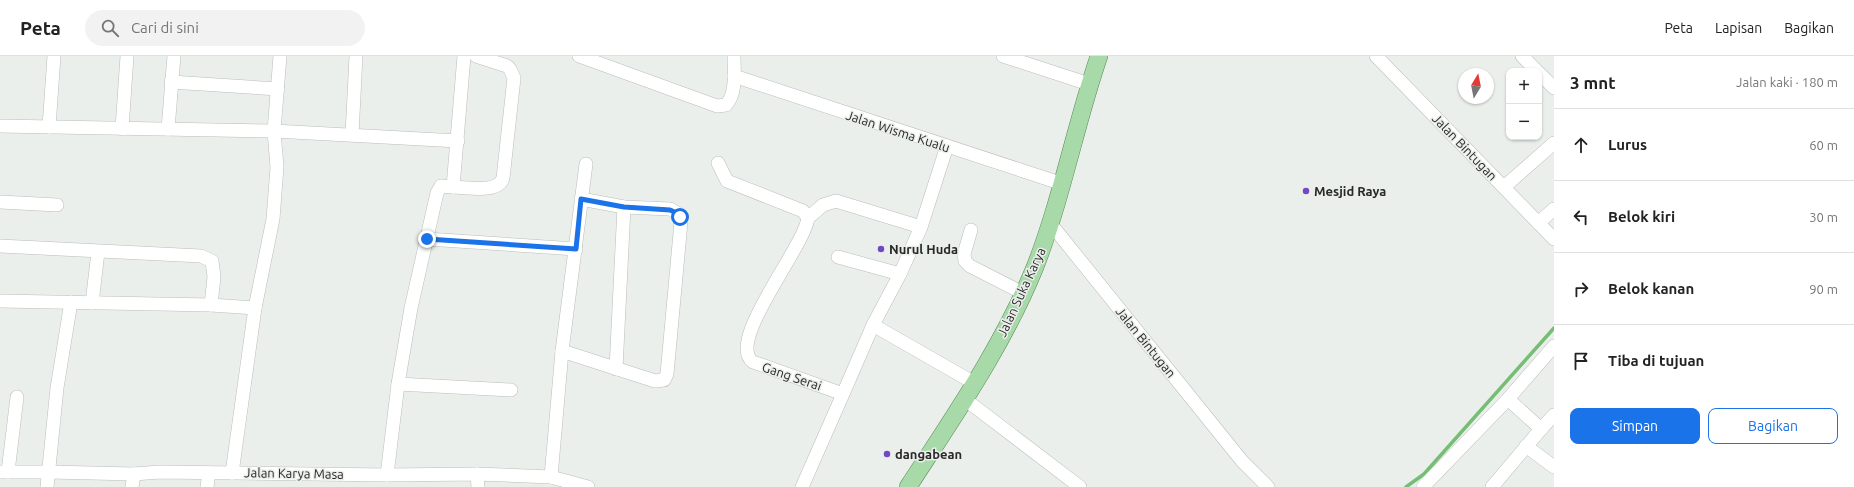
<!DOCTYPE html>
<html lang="id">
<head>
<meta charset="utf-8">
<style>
  :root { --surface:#fff; --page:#f2f2f2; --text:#222; --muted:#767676; --line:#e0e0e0; --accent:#1a73e8 }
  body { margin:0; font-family:Ubuntu,sans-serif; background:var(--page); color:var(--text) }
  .controls { position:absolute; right:12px; top:12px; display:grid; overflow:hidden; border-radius:8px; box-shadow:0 1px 3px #0004 }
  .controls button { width:36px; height:36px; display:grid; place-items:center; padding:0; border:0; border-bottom:1px solid var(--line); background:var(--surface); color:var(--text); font:20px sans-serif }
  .compass { position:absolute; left:1458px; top:12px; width:36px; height:36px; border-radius:50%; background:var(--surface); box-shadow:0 1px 3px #0004; rotate:10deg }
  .stop { position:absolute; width:12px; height:12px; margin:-9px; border:3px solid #1a73e8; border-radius:50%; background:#fff }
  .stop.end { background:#1a73e8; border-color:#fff; box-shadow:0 1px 4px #0008 }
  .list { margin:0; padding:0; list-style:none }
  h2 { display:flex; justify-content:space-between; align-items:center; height:52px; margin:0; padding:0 16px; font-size:17px }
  h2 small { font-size:13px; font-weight:400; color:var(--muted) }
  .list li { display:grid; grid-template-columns:26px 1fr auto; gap:12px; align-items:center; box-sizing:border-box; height:72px; padding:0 16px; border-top:1px solid var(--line) }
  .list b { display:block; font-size:15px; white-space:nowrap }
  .list em { font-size:13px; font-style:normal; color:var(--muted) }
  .actions { display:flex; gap:8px; padding:12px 16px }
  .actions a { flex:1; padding:9px 0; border:1px solid var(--accent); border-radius:8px; text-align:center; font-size:14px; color:var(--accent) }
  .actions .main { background:var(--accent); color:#fff }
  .icon { flex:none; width:22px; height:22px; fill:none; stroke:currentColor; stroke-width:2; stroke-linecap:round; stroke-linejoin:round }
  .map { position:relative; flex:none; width:1554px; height:431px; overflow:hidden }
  header { display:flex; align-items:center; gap:24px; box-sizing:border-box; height:56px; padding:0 20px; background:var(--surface); border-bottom:1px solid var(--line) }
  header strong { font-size:19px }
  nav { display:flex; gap:22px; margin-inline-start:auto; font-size:14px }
  .search { width:280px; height:36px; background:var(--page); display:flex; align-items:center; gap:10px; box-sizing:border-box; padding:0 14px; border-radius:22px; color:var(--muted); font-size:15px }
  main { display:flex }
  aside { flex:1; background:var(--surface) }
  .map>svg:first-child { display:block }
</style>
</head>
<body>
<header>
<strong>Peta</strong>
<div class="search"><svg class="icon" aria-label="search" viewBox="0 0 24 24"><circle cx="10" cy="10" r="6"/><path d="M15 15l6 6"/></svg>Cari di sini</div>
<nav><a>Peta</a><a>Lapisan</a><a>Bagikan</a></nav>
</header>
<main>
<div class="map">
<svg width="1554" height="431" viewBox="0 0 1554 431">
  <rect width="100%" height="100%" fill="#ebefeb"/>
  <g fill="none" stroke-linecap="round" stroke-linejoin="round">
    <path stroke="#76be76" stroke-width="3.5" d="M1406 431 1424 418 1554 272"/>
    <g stroke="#babeba" stroke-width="14">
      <g id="minor">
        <path d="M579 0 717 50 726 49C737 37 734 15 734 0"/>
        <path d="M1003 0 1089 28"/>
        <path d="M1376 0 1554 183"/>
        <path d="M1522 0 1537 15"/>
        <path d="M1539 17 1554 32"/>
        <path d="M734 20 1063 128"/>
        <path d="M171 26 278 33"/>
        <path d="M0 70 274 75 458 85"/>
        <path d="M49 71 54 0"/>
        <path d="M122 73 127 0"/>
        <path d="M168 73 174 0"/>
        <path d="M352 79 356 0"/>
        <path d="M718 107 727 125 803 155 808 162"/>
        <path d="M453 131C467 131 498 138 503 122L514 22 510 13 507 10 476 0"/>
        <path d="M1504 131 1554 87"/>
        <path d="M0 146 57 149"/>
        <path d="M808 162 823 149 836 145 921 171"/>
        <path d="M1050 167 1242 405 1268 431"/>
        <path d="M1538 167 1554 153"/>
        <path d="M971 174 964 198 965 205 970 210 1023 237"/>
        <path d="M427 183 576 193"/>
        <path d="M0 190 201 200 212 205 214 221 211 249"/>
        <path d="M838 201 900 218"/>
        <path d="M0 245 211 249 255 252"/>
        <path d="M92 247 98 196"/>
        <path d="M873 269 976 328"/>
        <path d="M562 295 655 325 664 324 667 318 680 177 681 164 679 158 670 153 624 151 581 143"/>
        <path d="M616 313 624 151"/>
        <path d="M398 328 511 334"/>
        <path d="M843 338 873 269 900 218 921 171 947 90"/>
        <path d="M1508 343 1541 373 1554 359"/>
        <path d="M966 344 1080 431"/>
        <path d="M1526 390 1554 411"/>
        <path d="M0 416H49L134 418 160 416 387 419 477 418 551 421 588 431"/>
        <path d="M8 416 17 341"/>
        <path d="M232 417 255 252 273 163 277 111 274 75 280 0"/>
        <path d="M477 418 478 431"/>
        <path d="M387 419 398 328 411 252 437 137 441 130 453 131 464 0"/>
        <path d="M551 421 562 295 586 108"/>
        <path d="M47 431 57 332 71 246"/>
        <path d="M132 431 134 418"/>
        <path d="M207 431 209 417"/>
        <path d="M802 431 843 338 753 306C725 286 804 192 808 162"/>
        <path d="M1423 431 1508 343 1554 290"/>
        <path d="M1492 431 1541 373"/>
      </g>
    </g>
    <g stroke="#568a56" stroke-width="18">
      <path id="major" d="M908 431C954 360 1003 290 1035 211 1062 142 1075 70 1099 0"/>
    </g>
    <use href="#minor" stroke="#fff" stroke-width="13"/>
    <use href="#major" stroke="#a8d9a9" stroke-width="17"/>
  </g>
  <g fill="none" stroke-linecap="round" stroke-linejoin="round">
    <path stroke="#1a73e8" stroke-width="5" d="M427 183 576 193 581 143 624 151 670 154 679 158 680 161"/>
  </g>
  <g fill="#7049c2" stroke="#ebefeb" stroke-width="1.5">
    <circle cx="1306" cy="135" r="4"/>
    <circle cx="881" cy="193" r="4"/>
    <circle cx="887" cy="398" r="4"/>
  </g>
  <g text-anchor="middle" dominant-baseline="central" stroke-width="3" stroke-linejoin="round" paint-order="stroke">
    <g font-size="13" fill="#282928" stroke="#ebefeb">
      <text transform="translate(898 75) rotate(18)">Jalan Wisma Kualu</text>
      <text transform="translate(1465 91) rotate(46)">Jalan Bintugan</text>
      <text transform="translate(1021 236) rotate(-65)">Jalan Suka Karya</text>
      <text transform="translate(1146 286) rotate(51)">Jalan Bintugan</text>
      <text transform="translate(792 320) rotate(19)">Gang Serai</text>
      <text transform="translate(294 417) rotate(1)">Jalan Karya Masa</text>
    </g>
    <g font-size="13" font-weight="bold" fill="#282928" stroke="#ebefeb" text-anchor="start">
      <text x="1314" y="135">Mesjid Raya</text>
      <text x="889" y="193">Nurul Huda</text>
      <text x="895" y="398">dangabean</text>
    </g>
  </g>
</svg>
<div class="controls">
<button>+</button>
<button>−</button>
</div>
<svg class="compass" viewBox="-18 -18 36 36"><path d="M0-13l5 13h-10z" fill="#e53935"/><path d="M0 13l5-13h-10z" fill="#767676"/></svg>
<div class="stop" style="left:680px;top:161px"></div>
<div class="stop end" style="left:427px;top:183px"></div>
</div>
<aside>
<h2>3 mnt<small>Jalan kaki · 180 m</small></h2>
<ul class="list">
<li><svg class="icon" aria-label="ahead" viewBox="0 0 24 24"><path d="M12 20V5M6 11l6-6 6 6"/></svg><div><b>Lurus</b></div><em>60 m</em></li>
<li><svg class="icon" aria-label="left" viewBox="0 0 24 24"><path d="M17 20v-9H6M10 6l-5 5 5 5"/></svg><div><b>Belok kiri</b></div><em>30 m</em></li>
<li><svg class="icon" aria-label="right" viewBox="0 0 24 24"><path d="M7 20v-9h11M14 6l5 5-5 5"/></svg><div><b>Belok kanan</b></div><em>90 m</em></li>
<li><svg class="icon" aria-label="arrive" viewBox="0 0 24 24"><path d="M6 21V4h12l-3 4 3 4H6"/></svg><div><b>Tiba di tujuan</b></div></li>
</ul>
<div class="actions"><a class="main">Simpan</a><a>Bagikan</a></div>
</aside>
</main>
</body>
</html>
